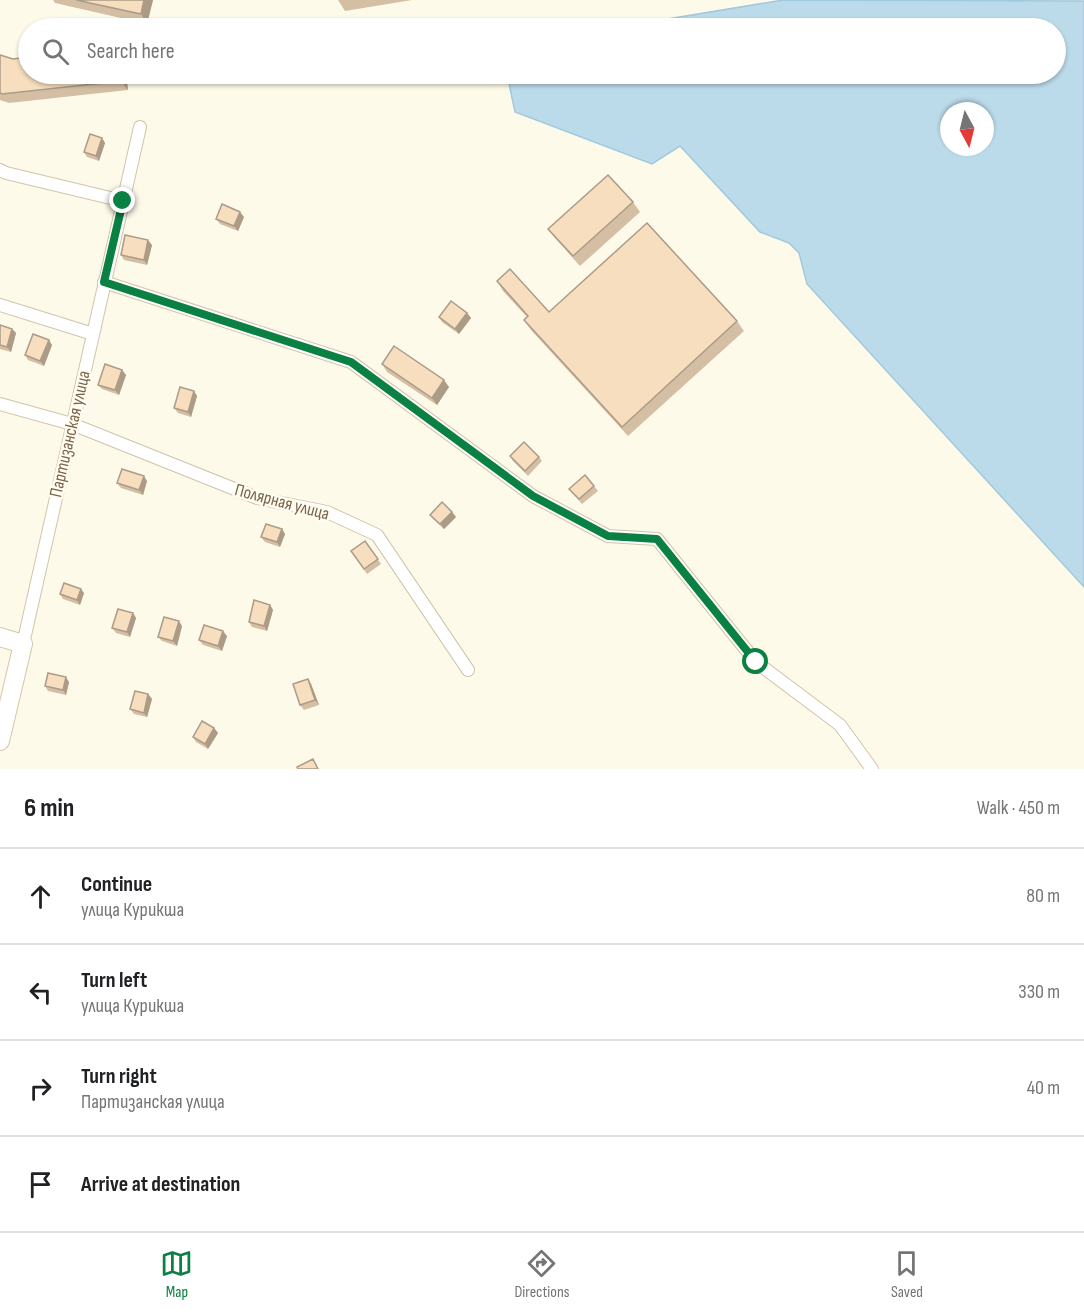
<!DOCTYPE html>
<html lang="en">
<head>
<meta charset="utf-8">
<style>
  :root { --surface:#fff; --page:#f2f2f2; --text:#202124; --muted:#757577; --line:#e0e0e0; --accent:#0b8043 }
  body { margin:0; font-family:"Sofia Sans Condensed",sans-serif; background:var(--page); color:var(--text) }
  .compass { position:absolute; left:940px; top:102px; width:54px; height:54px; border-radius:50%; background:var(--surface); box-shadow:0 2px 4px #0004; rotate:173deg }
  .stop { position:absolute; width:18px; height:18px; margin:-14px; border:4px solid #0b8043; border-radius:50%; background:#fff }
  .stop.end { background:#0b8043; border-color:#fff; box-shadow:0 2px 6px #0008 }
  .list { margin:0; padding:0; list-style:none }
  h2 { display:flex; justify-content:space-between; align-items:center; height:78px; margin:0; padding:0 24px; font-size:26px }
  h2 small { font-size:20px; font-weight:400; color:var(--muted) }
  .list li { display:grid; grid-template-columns:39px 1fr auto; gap:18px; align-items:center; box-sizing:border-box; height:96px; padding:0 24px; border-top:2px solid var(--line) }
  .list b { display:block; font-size:22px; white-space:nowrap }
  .list p { margin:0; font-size:20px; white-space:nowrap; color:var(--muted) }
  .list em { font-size:20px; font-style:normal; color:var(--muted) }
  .icon { flex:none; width:33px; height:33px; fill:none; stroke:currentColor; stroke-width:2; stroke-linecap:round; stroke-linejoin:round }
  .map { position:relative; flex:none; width:1084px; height:769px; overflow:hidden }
  .search { position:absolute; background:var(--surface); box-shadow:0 2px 4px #0004; left:18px; right:18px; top:18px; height:66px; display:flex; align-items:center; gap:15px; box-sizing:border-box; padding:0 21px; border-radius:33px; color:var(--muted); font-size:22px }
  .sheet { height:462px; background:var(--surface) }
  nav { display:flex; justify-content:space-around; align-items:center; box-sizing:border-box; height:84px; border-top:2px solid var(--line); background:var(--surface); font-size:16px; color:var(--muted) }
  nav a { display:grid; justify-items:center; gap:3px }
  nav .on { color:var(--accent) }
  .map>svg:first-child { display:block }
</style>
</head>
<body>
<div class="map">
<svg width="1084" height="769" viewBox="0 0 1084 769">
  <rect width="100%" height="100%" fill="#fefae9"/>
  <path fill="#bbdbea" stroke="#a1c9dd" stroke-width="1.5" fill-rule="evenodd" d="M783 0 1084 1V587L807 284 799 253 789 243 760 232 680 146 652 164 515 112 507 74H1056V28H613ZM949 111H985V147H949Z"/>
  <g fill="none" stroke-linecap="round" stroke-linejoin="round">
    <g stroke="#d2c3ad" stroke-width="14">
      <g id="street">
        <path d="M0 170 6 173 123 201"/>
        <path d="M104 282 351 362 533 496 608 536 657 539 756 662 840 725 872 769"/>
        <path d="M0 305 93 334"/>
        <path d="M0 404 72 424 257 498 327 512 377 535 468 670"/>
        <path d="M23 644 140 127"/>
      </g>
    </g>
    <g stroke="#d6c5ab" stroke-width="20">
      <path id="secondary" d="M0 637 23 644 0 741"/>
    </g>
    <use href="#street" stroke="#fff" stroke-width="12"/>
    <use href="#secondary" stroke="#fff" stroke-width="18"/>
  </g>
  <g fill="#d4bfa4">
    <path d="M53 0H153L147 24 55 3Z"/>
    <path d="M338 0H412L345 11Z"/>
    <path d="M0 55 28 74H126L128 90 9 103 0 100Z"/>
    <path d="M102 138 105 143 99 161 87 157 84 152Z"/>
    <path d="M633 202 640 212 580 266 555 238 548 229Z"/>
    <path d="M244 217 238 231 220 224 216 219Z"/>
    <path d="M152 245 147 265 124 260 121 255Z"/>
    <path d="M497 281 549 312 737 321 744 331 628 436 531 330 524 320 527 317 503 291Z"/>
    <path d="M467 313 471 318 459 334 442 322 439 317Z"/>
    <path d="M0 326 12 329 16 333 11 352 0 349Z"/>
    <path d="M52 345 44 366 28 360 25 355Z"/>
    <path d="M382 364 449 387 437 405 387 372Z"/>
    <path d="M122 370 126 375 119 395 102 389 98 385Z"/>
    <path d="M194 391 197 396 191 417 178 413 174 408Z"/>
    <path d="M510 456 539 457 542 461 528 476 513 461Z"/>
    <path d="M147 481 143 495 121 488 117 483Z"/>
    <path d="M594 486 598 491 582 504 569 489Z"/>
    <path d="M452 512 456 517 444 529 433 519 430 515Z"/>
    <path d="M282 529 285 534 280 547 265 542 261 537Z"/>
    <path d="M365 541 381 564 367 574 351 551Z"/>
    <path d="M84 593 80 605 63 599 60 594Z"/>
    <path d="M270 605 273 610 267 631 252 627 249 622Z"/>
    <path d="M133 613 136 618 130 637 116 633 112 628Z"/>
    <path d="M182 626 177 646 162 641 158 637Z"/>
    <path d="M227 636 222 651 203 645 199 640Z"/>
    <path d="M308 679 311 684 319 705 304 710 300 705Z"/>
    <path d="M69 682 66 695 48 691 45 686Z"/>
    <path d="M148 694 152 699 147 717 134 714 130 709Z"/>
    <path d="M214 728 218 733 208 749 196 742 193 737Z"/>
  </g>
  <g fill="#ac9b86">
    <path d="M144 0H153L147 24 141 14Z"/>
    <path d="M121 74H126L128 90 121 81Z"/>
    <path d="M102 138 105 143 99 161 96 156Z"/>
    <path d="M240 212 244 217 238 231 234 226Z"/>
    <path d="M148 240 152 245 147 265 144 260Z"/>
    <path d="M467 313 471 318 459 334 455 329Z"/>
    <path d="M12 329 16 333 11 352 7 347Z"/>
    <path d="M49 340 52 345 44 366 40 361Z"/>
    <path d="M122 370 126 375 119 395 115 390Z"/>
    <path d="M444 380 449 387 437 405 432 398Z"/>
    <path d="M194 391 197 396 191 417 188 412Z"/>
    <path d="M144 476 147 481 143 495 139 490Z"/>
    <path d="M452 512 456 517 444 529 440 524Z"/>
    <path d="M282 529 285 534 280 547 277 542Z"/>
    <path d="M81 589 84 593 80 605 77 600Z"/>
    <path d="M270 605 273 610 267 631 264 626Z"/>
    <path d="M133 613 136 618 130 637 127 632Z"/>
    <path d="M179 621 182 626 177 646 173 641Z"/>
    <path d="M223 631 227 636 222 651 218 646Z"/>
    <path d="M66 677 69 682 66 695 63 690Z"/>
    <path d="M308 679 311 684 319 705 315 700Z"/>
    <path d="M148 694 152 699 147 717 144 713Z"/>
    <path d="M214 728 218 733 208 749 205 744Z"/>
  </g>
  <g fill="#f6debf" stroke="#ac9b86" stroke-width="1.5">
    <path d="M76 0H144L141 14Z"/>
    <path d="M0 55 13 59 28 57V74H121V81L2 94 0 93Z"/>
    <path d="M90 134 102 138 96 156 84 152Z"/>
    <path d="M608 175 633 202 573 256 548 229Z"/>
    <path d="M222 204 240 212 234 226 216 219Z"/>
    <path d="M647 223 737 321 622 427 524 320 528 316 497 281 510 269 549 312Z"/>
    <path d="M125 235 148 240 144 260 121 255Z"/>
    <path d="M451 301 467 313 455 329 439 317Z"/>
    <path d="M0 325 12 329 7 347 0 345Z"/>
    <path d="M33 334 49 340 40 361 25 355Z"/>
    <path d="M394 346 444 380 432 398 382 364Z"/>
    <path d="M105 364 122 370 115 390 98 385Z"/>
    <path d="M180 387 194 391 188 412 174 408Z"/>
    <path d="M524 442 539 457 525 471 510 456Z"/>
    <path d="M122 469 144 476 139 490 117 483Z"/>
    <path d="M585 475 594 486 579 499 569 489Z"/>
    <path d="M442 502 452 512 440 524 430 515Z"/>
    <path d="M266 524 282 529 277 542 261 537Z"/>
    <path d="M365 541 378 559 364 569 351 551Z"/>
    <path d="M64 583 81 589 77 600 60 594Z"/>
    <path d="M254 600 270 605 264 626 249 622Z"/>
    <path d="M118 609 133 613 127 632 112 628Z"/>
    <path d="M164 617 179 621 173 641 158 637Z"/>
    <path d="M204 625 223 631 218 646 199 640Z"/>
    <path d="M48 673 66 677 63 690 45 686Z"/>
    <path d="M308 679 315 700 300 705 293 684Z"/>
    <path d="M135 691 148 694 144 713 130 709Z"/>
    <path d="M202 721 214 728 205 744 193 737Z"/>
    <path d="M313 759 318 769H298L297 767Z"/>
  </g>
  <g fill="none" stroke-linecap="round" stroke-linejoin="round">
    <path stroke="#0b8043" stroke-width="8" d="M123 201 104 282 351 362 533 496 608 536 657 539 756 662"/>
  </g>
  <g text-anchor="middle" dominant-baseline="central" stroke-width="5" stroke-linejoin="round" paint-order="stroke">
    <g font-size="18" fill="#7c644a" stroke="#fffcf1">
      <text transform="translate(70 434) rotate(-77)">Партизанская улица</text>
      <text transform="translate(282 502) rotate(15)">Полярная улица</text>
    </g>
  </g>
</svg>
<svg class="compass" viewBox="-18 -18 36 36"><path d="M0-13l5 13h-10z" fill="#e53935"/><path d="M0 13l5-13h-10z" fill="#757577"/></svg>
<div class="stop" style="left:756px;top:662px"></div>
<div class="stop end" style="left:123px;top:201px"></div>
<div class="search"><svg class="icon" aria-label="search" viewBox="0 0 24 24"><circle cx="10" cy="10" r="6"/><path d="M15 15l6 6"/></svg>Search here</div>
</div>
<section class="sheet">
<h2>6 min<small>Walk · 450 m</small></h2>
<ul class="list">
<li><svg class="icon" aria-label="ahead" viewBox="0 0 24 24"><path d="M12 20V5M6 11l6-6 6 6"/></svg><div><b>Continue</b><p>улица Курикша</p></div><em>80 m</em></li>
<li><svg class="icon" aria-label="left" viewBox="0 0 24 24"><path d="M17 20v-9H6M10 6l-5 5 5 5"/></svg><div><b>Turn left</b><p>улица Курикша</p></div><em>330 m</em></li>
<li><svg class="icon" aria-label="right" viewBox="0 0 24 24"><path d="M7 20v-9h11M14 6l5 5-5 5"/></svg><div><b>Turn right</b><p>Партизанская улица</p></div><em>40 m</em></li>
<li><svg class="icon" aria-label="arrive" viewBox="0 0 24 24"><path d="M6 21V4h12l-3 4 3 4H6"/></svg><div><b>Arrive at destination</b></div></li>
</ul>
</section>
<nav>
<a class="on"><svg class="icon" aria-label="map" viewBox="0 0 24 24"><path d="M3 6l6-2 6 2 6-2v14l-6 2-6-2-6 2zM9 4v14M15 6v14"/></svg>Map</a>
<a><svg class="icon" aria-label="directions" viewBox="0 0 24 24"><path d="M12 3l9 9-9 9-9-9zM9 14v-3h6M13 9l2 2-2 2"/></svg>Directions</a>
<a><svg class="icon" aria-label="saved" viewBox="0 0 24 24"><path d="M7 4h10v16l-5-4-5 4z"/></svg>Saved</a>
</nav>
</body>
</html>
